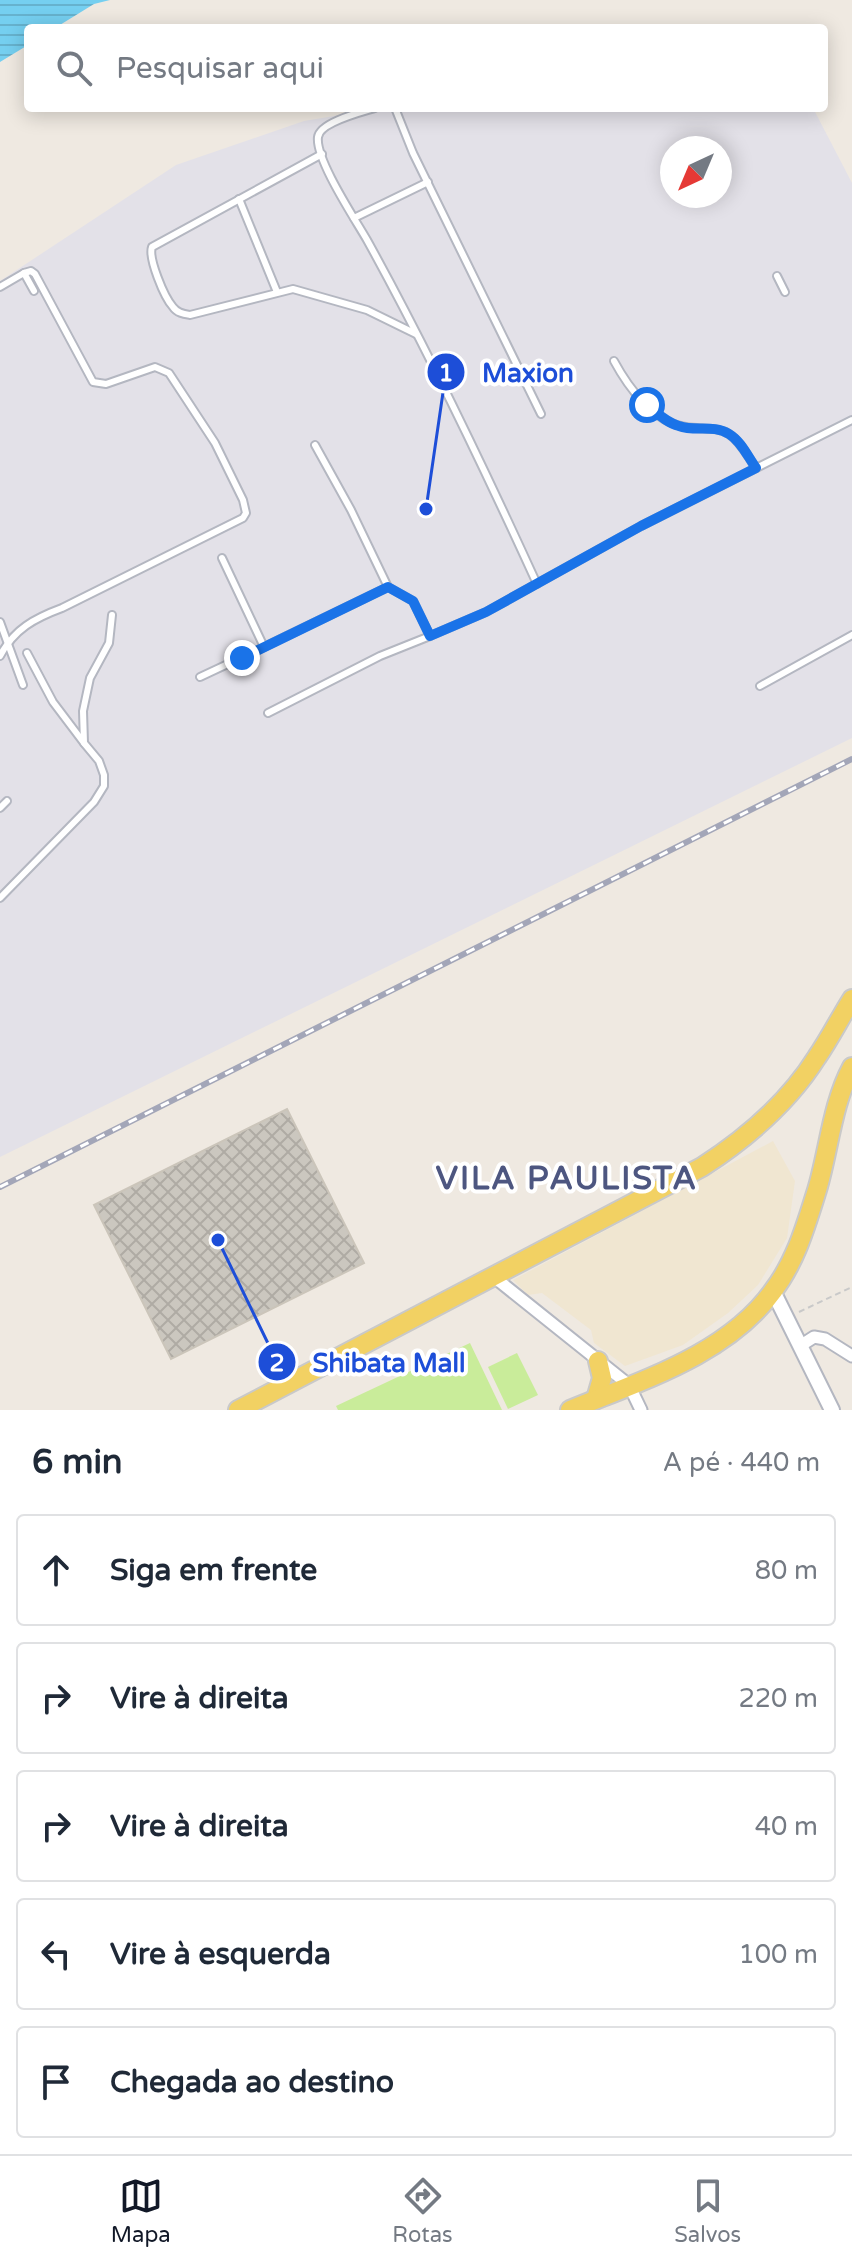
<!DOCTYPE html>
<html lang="pt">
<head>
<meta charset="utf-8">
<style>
  :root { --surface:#fff; --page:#f6f6f7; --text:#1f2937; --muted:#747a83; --line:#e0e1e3; --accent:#111827 }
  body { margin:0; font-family:"Varela Round",sans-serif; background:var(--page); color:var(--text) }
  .compass { position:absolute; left:660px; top:136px; width:72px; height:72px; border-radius:50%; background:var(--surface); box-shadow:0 4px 20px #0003; rotate:224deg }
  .stop { position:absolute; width:24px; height:24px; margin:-18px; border:6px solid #1a73e8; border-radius:50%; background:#fff }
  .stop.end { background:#1a73e8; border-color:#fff; box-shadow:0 2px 8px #0008 }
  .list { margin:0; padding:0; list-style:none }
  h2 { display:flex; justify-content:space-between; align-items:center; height:104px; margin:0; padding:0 32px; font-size:34px }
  h2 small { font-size:26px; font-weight:400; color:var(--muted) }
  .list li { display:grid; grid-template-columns:52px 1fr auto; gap:24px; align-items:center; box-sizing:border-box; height:112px; margin:0 16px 16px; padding:0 16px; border:2px solid var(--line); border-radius:8px }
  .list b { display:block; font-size:30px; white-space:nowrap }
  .list em { font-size:26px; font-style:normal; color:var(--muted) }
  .icon { flex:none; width:44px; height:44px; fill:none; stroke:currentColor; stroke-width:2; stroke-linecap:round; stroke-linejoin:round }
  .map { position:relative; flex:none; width:852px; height:1410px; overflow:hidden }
  .search { position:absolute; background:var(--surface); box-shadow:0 4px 20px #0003; left:24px; right:24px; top:24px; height:88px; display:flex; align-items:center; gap:20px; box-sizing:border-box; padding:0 28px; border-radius:8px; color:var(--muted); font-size:30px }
  .sheet { height:744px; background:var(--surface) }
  nav { display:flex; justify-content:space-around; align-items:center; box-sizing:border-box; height:112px; border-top:2px solid var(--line); background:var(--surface); font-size:22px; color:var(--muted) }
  nav a { display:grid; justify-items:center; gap:4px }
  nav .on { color:var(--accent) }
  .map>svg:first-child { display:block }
</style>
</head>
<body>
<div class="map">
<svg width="852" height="1410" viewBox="0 0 852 1410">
  <defs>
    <pattern id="water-rules" width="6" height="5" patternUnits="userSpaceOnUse" patternTransform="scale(2)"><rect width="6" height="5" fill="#75cff0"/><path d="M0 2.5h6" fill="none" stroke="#66b2ce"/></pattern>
    <pattern id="building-cross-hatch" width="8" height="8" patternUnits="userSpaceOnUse" patternTransform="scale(2)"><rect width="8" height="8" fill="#cbc7bf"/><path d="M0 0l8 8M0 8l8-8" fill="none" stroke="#afaba4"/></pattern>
  </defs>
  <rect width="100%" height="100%" fill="#efe9e1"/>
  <path fill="#e3e1e8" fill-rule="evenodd" d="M382 108H813L852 183V738L0 1157V281L176 165 304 121ZM672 148H720V196H672Z"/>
  <path fill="#f0e6d1" d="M773 1141 795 1181 787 1238 758 1285 728 1313 683 1345 625 1366 594 1343 591 1330 542 1293 528 1295 513 1280Z"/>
  <g fill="#c9ec9a">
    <path d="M470 1343 502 1410H338L336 1406Z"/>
    <path d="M517 1353 538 1395 508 1409 488 1367Z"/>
  </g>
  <path fill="url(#water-rules)" d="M0 0H110L94 4 55 28H28V45L0 62Z"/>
  <path fill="url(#building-cross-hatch)" stroke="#cbc5ba" stroke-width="2" d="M287 1109 364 1263 171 1359 94 1205Z"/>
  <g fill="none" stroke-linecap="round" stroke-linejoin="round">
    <g stroke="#b4b7c1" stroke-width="10">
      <g id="service">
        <path d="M375 108C362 112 320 122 318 137 315 159 355 219 367 240 429 352 484 468 537 584"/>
        <path d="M395 108 413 153 541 414"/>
        <path d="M322 154 152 247C148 258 164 297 173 307 177 313 184 314 190 315L293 289 367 310 416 334"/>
        <path d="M239 199 277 292"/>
        <path d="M354 218 428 182"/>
        <path d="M777 276 785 292"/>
        <path d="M0 287 24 273 34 291"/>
        <path d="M614 361C628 387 654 423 686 427 700 430 716 426 729 434 741 442 748 457 756 468"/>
        <path d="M222 558 264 647 388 587"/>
        <path d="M0 622 23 685"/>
        <path d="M430 636 486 612 641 526 852 420"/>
        <path d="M27 653 53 702 84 743"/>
        <path d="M0 656C14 629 35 618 62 608L243 518 246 513 243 500 215 443 169 373 155 367 106 384 93 382 35 274 31 271 24 273"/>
        <path d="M200 677 264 647"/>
        <path d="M760 686 852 635"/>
        <path d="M268 713 380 656 430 636 413 601 388 587 351 510 315 445"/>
        <path d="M0 808 7 801"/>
        <path d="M0 898 94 802 104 786V775L99 761 84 743 83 711 90 678 109 643 112 615"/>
      </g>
    </g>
    <g stroke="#b4b7c1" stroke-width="15">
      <g id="minor">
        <path d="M494 1277 629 1385 641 1410"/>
        <path d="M800 1346 814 1337 825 1339 852 1356"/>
      </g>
    </g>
    <g stroke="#b4b7c1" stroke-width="18">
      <path id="tertiary" d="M773 1291 832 1410"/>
    </g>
    <g stroke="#c9c9c9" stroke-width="22">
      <g id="primary">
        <path d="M596 1399 602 1378 598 1361"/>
        <path d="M238 1410 702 1167C747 1138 788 1103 817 1057 830 1038 840 1018 852 999"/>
        <path d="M570 1410C640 1381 727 1355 773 1291 796 1261 806 1225 817 1190 829 1150 832 1104 852 1067"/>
      </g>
    </g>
    <path stroke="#c9c9c9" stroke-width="2" stroke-dasharray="6 4" stroke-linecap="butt" d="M799 1312 852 1287"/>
    <use href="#service" stroke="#fff" stroke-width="6"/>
    <use href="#minor" stroke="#fff" stroke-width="11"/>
    <use href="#tertiary" stroke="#fff" stroke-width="14"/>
    <use href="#primary" stroke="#f2d163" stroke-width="18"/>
    <g stroke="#a3a6b8" stroke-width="6">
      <path id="rail" d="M0 1187 852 759"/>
    </g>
    <use href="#rail" stroke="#fff" stroke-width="3" stroke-dasharray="9" stroke-linecap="butt"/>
  </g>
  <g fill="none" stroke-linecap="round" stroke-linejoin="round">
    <path stroke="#1a73e8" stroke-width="10" d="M242 658 388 587 413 601 430 636 486 612 641 526 756 468C748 457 741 441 729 434 713 424 695 432 679 426 667 423 657 413 647 405"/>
  </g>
  <g text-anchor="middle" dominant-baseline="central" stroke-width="8" stroke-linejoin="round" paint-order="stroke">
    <g font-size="32" font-weight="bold" letter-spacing="2" fill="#4d5680" stroke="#fff">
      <text x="567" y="1179">VILA PAULISTA</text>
    </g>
  </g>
  <path fill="none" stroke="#1d4ed8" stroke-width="3" d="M426 509L446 372M218 1240L277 1362"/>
  <g fill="#1d4ed8" stroke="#fff" stroke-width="3">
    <circle cx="426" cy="509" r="8"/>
    <circle cx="218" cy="1240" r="8"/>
    <circle cx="446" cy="372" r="20"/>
    <circle cx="277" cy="1362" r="20"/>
  </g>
  <g font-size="24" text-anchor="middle" font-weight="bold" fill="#fff">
    <text x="446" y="381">1</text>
    <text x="277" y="1371">2</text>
  </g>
  <g font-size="26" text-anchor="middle" font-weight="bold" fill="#1d4ed8" stroke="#fff" stroke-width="8" stroke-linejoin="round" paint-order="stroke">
    <text x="528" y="382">Maxion</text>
    <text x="389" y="1372">Shibata Mall</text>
  </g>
</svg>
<svg class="compass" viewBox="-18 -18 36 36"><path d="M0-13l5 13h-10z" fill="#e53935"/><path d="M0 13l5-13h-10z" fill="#747a83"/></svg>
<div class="stop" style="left:647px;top:405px"></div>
<div class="stop end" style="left:242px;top:658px"></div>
<div class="search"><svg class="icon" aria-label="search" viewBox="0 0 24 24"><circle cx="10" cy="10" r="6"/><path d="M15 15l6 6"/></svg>Pesquisar aqui</div>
</div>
<section class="sheet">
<h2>6 min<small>A pé · 440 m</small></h2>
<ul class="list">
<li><svg class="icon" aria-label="ahead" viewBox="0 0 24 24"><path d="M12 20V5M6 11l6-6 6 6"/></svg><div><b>Siga em frente</b></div><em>80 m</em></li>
<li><svg class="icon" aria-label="right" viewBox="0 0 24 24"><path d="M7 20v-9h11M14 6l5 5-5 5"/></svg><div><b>Vire à direita</b></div><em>220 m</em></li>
<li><svg class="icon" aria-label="right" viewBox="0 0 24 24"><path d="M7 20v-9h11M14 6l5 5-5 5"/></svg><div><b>Vire à direita</b></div><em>40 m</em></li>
<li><svg class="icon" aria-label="left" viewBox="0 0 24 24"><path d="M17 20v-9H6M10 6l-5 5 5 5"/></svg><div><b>Vire à esquerda</b></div><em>100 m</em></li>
<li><svg class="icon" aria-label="arrive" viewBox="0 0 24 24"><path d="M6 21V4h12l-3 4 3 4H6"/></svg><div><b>Chegada ao destino</b></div></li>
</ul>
</section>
<nav>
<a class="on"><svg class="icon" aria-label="map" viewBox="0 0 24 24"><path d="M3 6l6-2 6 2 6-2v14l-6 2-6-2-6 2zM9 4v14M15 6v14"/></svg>Mapa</a>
<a><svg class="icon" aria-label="directions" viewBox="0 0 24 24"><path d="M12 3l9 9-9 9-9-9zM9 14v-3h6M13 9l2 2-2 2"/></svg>Rotas</a>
<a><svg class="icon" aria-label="saved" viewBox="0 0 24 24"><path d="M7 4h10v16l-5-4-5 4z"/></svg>Salvos</a>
</nav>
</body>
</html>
